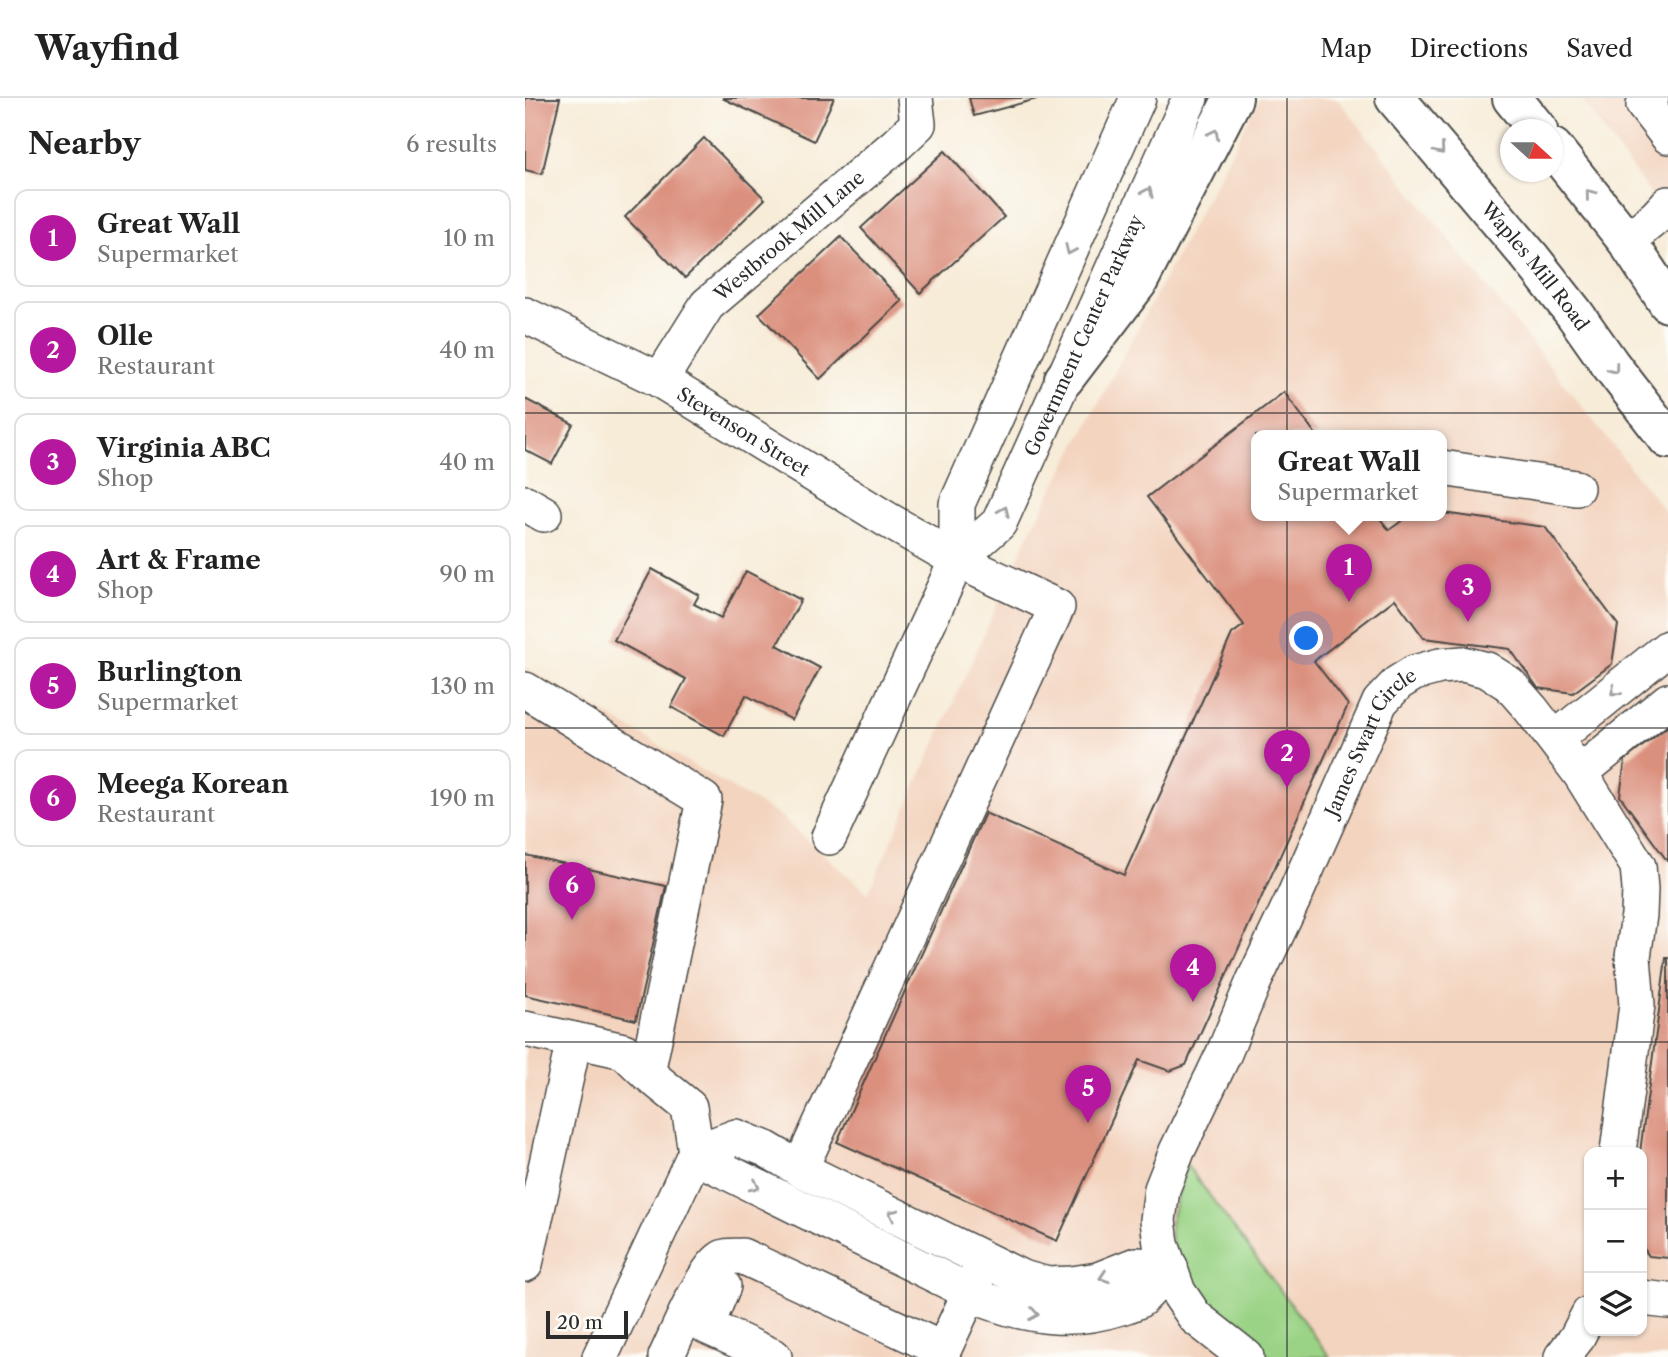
<!DOCTYPE html>
<html lang="en">
<head>
<meta charset="utf-8">
<style>
  :root { --surface:#fff; --page:#f2f2f2; --text:#222; --muted:#767676; --line:#e0e0e0; --accent:#b5179e }
  body { margin:0; font-family:"Libre Caslon Text",serif; background:var(--page); color:var(--text) }
  .controls { position:absolute; right:21px; bottom:21px; display:grid; overflow:hidden; border-radius:14px; box-shadow:0 2px 5px #0004 }
  .controls button { width:63px; height:63px; display:grid; place-items:center; padding:0; border:0; border-bottom:2px solid var(--line); background:var(--surface); color:var(--text); font:35px sans-serif }
  .compass { position:absolute; left:975px; top:21px; width:63px; height:63px; border-radius:50%; background:var(--surface); box-shadow:0 2px 5px #0004; rotate:111deg }
  .scale { position:absolute; left:21px; bottom:18px; width:82px; box-sizing:border-box; padding-left:7px; border:4px solid #2b2b2b; border-top:0; font-size:19px; line-height:24px; white-space:nowrap; color:#2b2b2b; -webkit-text-stroke:5px #fdfcf7; paint-order:stroke }
  .you { position:absolute; left:782px; top:541px; width:24px; height:24px; margin:-18px; border:5px solid #fff; border-radius:50%; background:#1a73e8; box-shadow:0 0 0 10px #1a73e833 }
  .badge { display:grid; place-items:center; width:46px; height:46px; border-radius:50%; background:var(--accent); color:#fff; font-size:23px; font-weight:700 }
  .pin { position:absolute; translate:-50% -58px; filter:drop-shadow(0 2px 4px #0008) }
  .pin::after { content:''; position:absolute; top:37px; width:24px; height:21px; background:inherit; clip-path:polygon(0 0,100% 0,50% 100%) }
  .popup { position:absolute; left:726px; top:332px; width:196px; height:91px; box-sizing:border-box; display:grid; place-content:center; border-radius:14px; background:var(--surface); filter:drop-shadow(0 2px 5px #0005); font-size:23px; white-space:nowrap; color:var(--muted) }
  .popup b { font-size:26px; color:var(--text) }
  .popup::after { content:''; position:absolute; left:50%; top:100%; margin-left:-14px; border:14px solid transparent; border-top-color:var(--surface) }
  .list { margin:0; padding:0; list-style:none }
  h2 { display:flex; justify-content:space-between; align-items:center; height:91px; margin:0; padding:0 28px; font-size:30px }
  h2 small { font-size:23px; font-weight:400; color:var(--muted) }
  .list li { display:grid; grid-template-columns:46px 1fr auto; gap:21px; align-items:center; box-sizing:border-box; height:98px; margin:0 14px 14px; padding:0 14px; border:2px solid var(--line); border-radius:14px }
  .list b { display:block; font-size:26px; white-space:nowrap }
  .list p { margin:0; font-size:23px; white-space:nowrap; color:var(--muted) }
  .list em { font-size:23px; font-style:normal; color:var(--muted) }
  .icon { flex:none; width:38px; height:38px; fill:none; stroke:currentColor; stroke-width:2; stroke-linecap:round; stroke-linejoin:round }
  .map { position:relative; flex:none; width:1143px; height:1259px; overflow:hidden }
  header { display:flex; align-items:center; gap:42px; box-sizing:border-box; height:98px; padding:0 35px; background:var(--surface); border-bottom:2px solid var(--line) }
  header strong { font-size:33px }
  nav { display:flex; gap:38px; margin-inline-start:auto; font-size:24px }
  main { display:flex }
  aside { flex:1; background:var(--surface) }
  .map>svg:first-child { display:block }
</style>
</head>
<body>
<header>
<strong>Wayfind</strong>
<nav><a>Map</a><a>Directions</a><a>Saved</a></nav>
</header>
<main>
<aside>
<h2>Nearby<small>6 results</small></h2>
<ul class="list">
<li><span class="badge">1</span><div><b>Great Wall</b><p>Supermarket</p></div><em>10 m</em></li>
<li><span class="badge">2</span><div><b>Olle</b><p>Restaurant</p></div><em>40 m</em></li>
<li><span class="badge">3</span><div><b>Virginia ABC</b><p>Shop</p></div><em>40 m</em></li>
<li><span class="badge">4</span><div><b>Art &amp; Frame</b><p>Shop</p></div><em>90 m</em></li>
<li><span class="badge">5</span><div><b>Burlington</b><p>Supermarket</p></div><em>130 m</em></li>
<li><span class="badge">6</span><div><b>Meega Korean</b><p>Restaurant</p></div><em>190 m</em></li>
</ul>
</aside>
<div class="map">
<svg width="1143" height="1259" viewBox="0 0 1143 1259">
  <rect width="100%" height="100%" fill="#fdfcf7"/>
  <filter id="ink" filterUnits="userSpaceOnUse"><feTurbulence type="fractalNoise" baseFrequency=".0143" numOctaves="2"/><feDisplacementMap in="SourceGraphic" scale="14" xChannelSelector="R" yChannelSelector="G"/><feConvolveMatrix kernelMatrix="1 2 1 2 8 2 1 2 1" color-interpolation-filters="sRGB"/></filter>
  <filter id="wash" filterUnits="userSpaceOnUse"><feTurbulence type="fractalNoise" baseFrequency=".00686" numOctaves="4" result="noise"/><feDisplacementMap in="SourceGraphic" scale="28" xChannelSelector="R" yChannelSelector="G"/><feGaussianBlur stdDeviation="1.57" result="paint"/><feColorMatrix in="noise" values="0 0 0 0 0 0 0 0 0 0 0 0 0 0 0 0 0 1.4 0 .05"/><feComposite in="paint" operator="in"/></filter>
  <g filter="url(#wash)">
    <rect width="100%" height="100%" fill="#f7ecd8"/>
    <g fill="#f3d4bf" fill-rule="evenodd">
      <path d="M735 0H812L1143 417V1259H0V569L255 718 343 795 505 434ZM731 338H917V418H731ZM1064 1054H1117V1233H1064Z"/>
      <path d="M1055 0H1143V119L1096 56Z"/>
    </g>
    <path fill="#9ad385" stroke="#627f58" stroke-width="2" d="M661 1066 805 1259H746L681 1212 646 1144 645 1126Z"/>
    <g id="blocks">
      <g fill="#db907e">
        <path d="M0 0H35L17 76 0 72Z"/>
        <path d="M197 0H309L289 43Z"/>
        <path d="M444 0H512V1L449 18Z"/>
        <path d="M179 40 240 101 160 180 100 119Z"/>
        <path d="M420 53 479 119 395 195 336 130Z"/>
        <path d="M316 139 377 203 295 281 234 216Z"/>
        <path d="M759 294 792 338H731V418H853L864 432 884 418H917V415L1020 429 1093 527 1087 566 1048 595 1013 590 985 551 899 540 870 501 789 563 823 607 661 967 645 973 614 962 532 1143 312 1044 460 715 599 777 707 536 719 527 622 399Z"/>
        <path d="M0 301 48 326 27 366 0 352Z"/>
        <path d="M127 471 174 497 169 506 196 520 221 473 276 502 252 547 295 570 267 622 221 597 199 638 146 609 161 581 89 542Z"/>
        <path d="M1143 628V764L1095 698 1100 662Z"/>
        <path d="M0 757 141 788 111 922 0 897Z"/>
        <path d="M1141 860H1143V1160L1124 1158 1117 1148V1054H1115Z"/>
      </g>
    </g>
  </g>
  <g filter="url(#ink)">
    <use href="#blocks" fill-opacity="0" stroke="#4a4845" stroke-width="2"/>
    <g fill="none" stroke-linecap="round" stroke-linejoin="round">
      <g stroke="#4a4845" stroke-width="38">
        <g id="minor">
          <path d="M1126 0 1119 7 1143 38"/>
          <path d="M1102 143 1131 119 1143 106"/>
          <path id="s1" d="M0 217 135 282 361 421 432 462 532 509 275 1071"/>
          <path id="s2" d="M135 282 182 207 372 46 393 26 390 0"/>
          <path d="M917 370 1051 390"/>
          <path d="M0 405 19 416"/>
          <path d="M432 462V406L613 0"/>
          <path d="M0 592 179 702 122 975"/>
          <path d="M1030 641 1143 550"/>
          <path d="M1055 675 1143 603"/>
          <path id="s3" d="M304 739 432 462 474 425 665 0"/>
          <path d="M0 931 99 953 122 975 164 1009 171 1054 186 1066 463 1203C509 1220 549 1224 596 1209 602 1207 610 1205 616 1201 626 1192 635 1179 645 1169"/>
          <path d="M171 1054 211 1039 241 1051 275 1071 497 1180 523 1187 547 1186 573 1182 611 1167 645 1169"/>
          <path d="M0 1166 49 942"/>
          <path d="M198 1188 181 1228 249 1259"/>
          <path d="M1117 1200 1143 1203"/>
          <path d="M75 1259 171 1054"/>
          <path d="M141 1259C152 1236 177 1174 196 1161 201 1157 210 1159 217 1158L418 1252"/>
          <path d="M415 1259 454 1175"/>
          <path id="s4" d="M721 1259 670 1219 653 1194 636 1146 633 1122 637 1091 652 1053 699 955 729 883 769 799 855 604 873 585 889 575 915 568 938 566 962 572 984 586 1006 611 1055 675 1113 768 1115 791 1114 817 1108 859 1112 907 1093 1054"/>
          <path d="M1037 1259 1051 1241 1064 1216"/>
        </g>
      </g>
      <g stroke="#4a4845" stroke-width="42">
        <g id="major">
          <path id="s5" d="M870 0 1005 159 1049 215 1085 266 1143 341"/>
          <path d="M987 0 1013 32"/>
          <path d="M1028 50 1102 143 1143 205"/>
          <path d="M539 281 613 184 708 0"/>
        </g>
      </g>
      <use href="#minor" stroke="#fff" stroke-width="35"/>
      <use href="#major" stroke="#fff" stroke-width="38"/>
    </g>
    <defs><path id="oneway-chevron" d="M-2-3.5L2.5 0L-2 3.5" fill="none" stroke-width="1.6" stroke-linecap="round" stroke-linejoin="round" transform="scale(1.75)"/></defs>
    <g stroke="#a0a0a0">
      <use href="#oneway-chevron" transform="translate(689 36) rotate(-63)"/>
      <use href="#oneway-chevron" transform="translate(915 52) rotate(50)"/>
      <use href="#oneway-chevron" transform="translate(623 94) rotate(-66)"/>
      <use href="#oneway-chevron" transform="translate(1065 96) rotate(-129)"/>
      <use href="#oneway-chevron" transform="translate(545 152) rotate(114)"/>
      <use href="#oneway-chevron" transform="translate(1089 271) rotate(53)"/>
      <use href="#oneway-chevron" transform="translate(479 413) rotate(-66)"/>
      <use href="#oneway-chevron" transform="translate(1090 593) rotate(141)"/>
      <use href="#oneway-chevron" transform="translate(230 1088) rotate(26)"/>
      <use href="#oneway-chevron" transform="translate(368 1116) rotate(-154)"/>
      <use href="#oneway-chevron" transform="translate(579 1179) rotate(162)"/>
      <use href="#oneway-chevron" transform="translate(509 1216) rotate(9)"/>
    </g>
  </g>
  <path fill="none" stroke="#2b2b2b" stroke-width="2" stroke-opacity="0.55" d="M381 0V1259M762 0V1259M0 315H1143M0 630H1143M0 944H1143"/>
  <g text-anchor="middle" dominant-baseline="central" stroke-width="7" stroke-linejoin="round" paint-order="stroke">
    <g font-size="19" fill="#2b2b2b" stroke="#fdfcf7">
      <text stroke="none"><textPath href="#s2" startOffset="196">Westbrook Mill Lane</textPath></text>
      <text stroke="none"><textPath href="#s5" startOffset="219">Waples Mill Road</textPath></text>
      <text stroke="none"><textPath href="#s3" startOffset="567">Government Center Parkway</textPath></text>
      <text stroke="none"><textPath href="#s1" startOffset="248">Stevenson Street</textPath></text>
      <text stroke="none"><textPath href="#s4" startOffset="696">James Swart Circle</textPath></text>
    </g>
  </g>
</svg>
<div class="controls">
<button>+</button>
<button>−</button>
<button><svg class="icon" aria-label="layers" viewBox="0 0 24 24"><path d="M12 4l9 5-9 5-9-5zM3 14l9 5 9-5"/></svg></button>
</div>
<svg class="compass" viewBox="-18 -18 36 36"><path d="M0-13l5 13h-10z" fill="#e53935"/><path d="M0 13l5-13h-10z" fill="#767676"/></svg>
<div class="scale">20 m</div>
<div class="you"></div>
<div class="pin badge" style="left:824px;top:504px">1</div>
<div class="popup"><b>Great Wall</b>Supermarket</div>
<div class="pin badge" style="left:762px;top:690px">2</div>
<div class="pin badge" style="left:943px;top:524px">3</div>
<div class="pin badge" style="left:668px;top:904px">4</div>
<div class="pin badge" style="left:563px;top:1025px">5</div>
<div class="pin badge" style="left:47px;top:822px">6</div>
</div>
</main>
</body>
</html>
